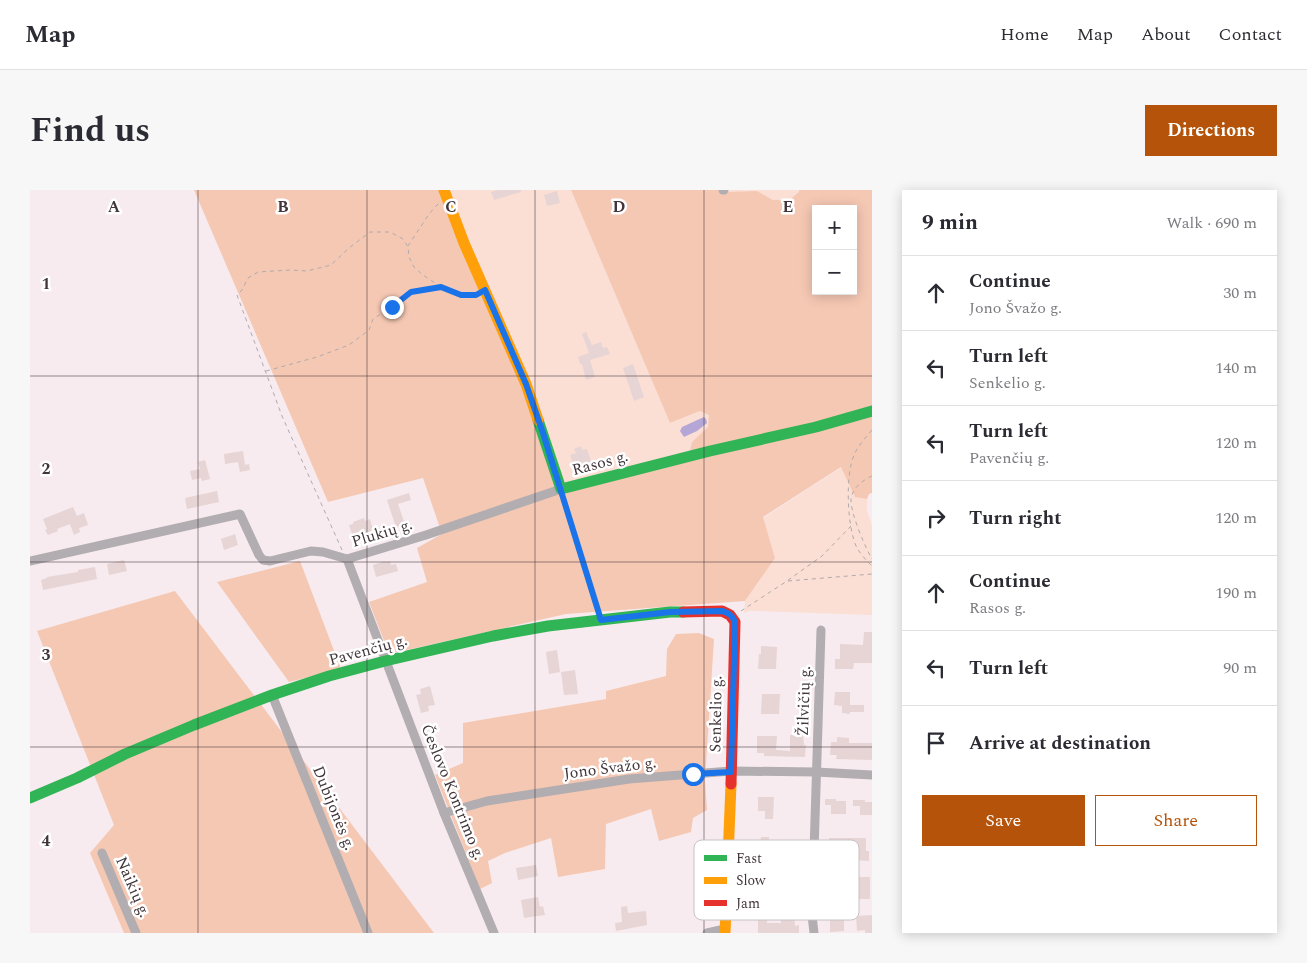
<!DOCTYPE html>
<html lang="en">
<head>
<meta charset="utf-8">
<style>
  :root { --surface:#fff; --page:#f7f7f7; --text:#2b2b33; --muted:#7c7c81; --line:#e1e1e2; --accent:#b45309 }
  body { margin:0; font-family:Spectral,serif; background:var(--page); color:var(--text) }
  .controls { position:absolute; right:15px; top:15px; display:grid; overflow:hidden; border-radius:0px; box-shadow:0 2px 12px #0003 }
  .controls button { width:45px; height:45px; display:grid; place-items:center; padding:0; border:0; border-bottom:1px solid var(--line); background:var(--surface); color:var(--text); font:25px sans-serif }
  .stop { position:absolute; width:15px; height:15px; margin:-11px; border:4px solid #1a73e8; border-radius:50%; background:#fff }
  .stop.end { background:#1a73e8; border-color:#fff; box-shadow:0 1px 5px #0008 }
  .list { margin:0; padding:0; list-style:none }
  h2 { display:flex; justify-content:space-between; align-items:center; height:65px; margin:0; padding:0 20px; font-size:21px }
  h2 small { font-size:16px; font-weight:400; color:var(--muted) }
  .list li { display:grid; grid-template-columns:32px 1fr auto; gap:15px; align-items:center; box-sizing:border-box; height:75px; padding:0 20px; border-top:1px solid var(--line) }
  .list b { display:block; font-size:19px; white-space:nowrap }
  .list p { margin:0; font-size:16px; white-space:nowrap; color:var(--muted) }
  .list em { font-size:16px; font-style:normal; color:var(--muted) }
  .actions { display:flex; gap:10px; padding:15px 20px }
  .actions a { flex:1; padding:11px 0; border:1px solid var(--accent); border-radius:0px; text-align:center; font-size:18px; color:var(--accent) }
  .actions .main { background:var(--accent); color:#fff }
  .icon { flex:none; width:28px; height:28px; fill:none; stroke:currentColor; stroke-width:2; stroke-linecap:round; stroke-linejoin:round }
  .map { position:relative; flex:none; width:842px; height:743px; overflow:hidden; border-radius:0px }
  header { display:flex; align-items:center; gap:30px; box-sizing:border-box; height:70px; padding:0 25px; background:var(--surface); border-bottom:1px solid var(--line) }
  header strong { font-size:24px }
  nav { display:flex; gap:28px; margin-inline-start:auto; font-size:18px }
  .intro { display:flex; align-items:center; justify-content:space-between; box-sizing:border-box; height:120px; padding:0 30px }
  h1 { margin:0; font-size:35px }
  .button { padding:12px 22px; border-radius:0px; background:var(--accent); color:#fff; font-size:18px; font-weight:700 }
  main { display:flex; gap:30px; padding:0 30px }
  aside { flex:1; background:var(--surface); border-radius:0px; box-shadow:0 2px 12px #0003 }
  .map>svg:first-child { display:block }
</style>
</head>
<body>
<header>
<strong>Map</strong>
<nav><a>Home</a><a>Map</a><a>About</a><a>Contact</a></nav>
</header>
<div class="intro"><h1>Find us</h1><a class="button">Directions</a></div>
<main>
<div class="map">
<svg width="842" height="743" viewBox="0 0 842 743">
  <rect width="100%" height="100%" fill="#f7ebef"/>
  <g fill="#fbdfd4">
    <path d="M413 0H541L640 233 670 221 679 224V237L662 252 658 270 535 301Z"/>
    <path d="M690 0H769V2L759 10H743L727 1 692 2Z"/>
    <path d="M812 277 825 306 837 309V320L842 336V425L724 421H719L714 423 715 411 745 368 733 328Z"/>
  </g>
  <g fill="#f5c8b3" fill-rule="evenodd">
    <path d="M164 0H413L496 194 528 294 658 270 662 252 678 237 679 225 670 221 640 233 541 0H690L692 2 727 1 743 10H759L769 2V0H842V303L839 304 837 309 825 307 811 277 733 327 745 368 715 411 536 424 359 464 339 412 397 392 387 358 412 344 393 288 298 312ZM786 19H823V101H786Z"/>
    <path d="M270 371 311 479 259 492 187 392Z"/>
    <path d="M145 401 404 743H94L60 663 84 635 7 441Z"/>
    <path d="M669 443 684 449 675 591 677 620 663 628 661 642 629 651 621 619 576 634 575 679 528 687 521 648 475 663 458 671 462 693 450 699 405 585 433 573V533L576 509V501L636 486 637 459 646 444Z"/>
  </g>
  <path fill="#b4a6d7" d="M674 227 676 229 677 233 667 241 654 247 650 241 652 237Z"/>
  <g fill="#e7d4d5">
    <path d="M468 0H491V2L464 10 461 2Z"/>
    <path d="M527 1 530 13 517 16 514 5Z"/>
    <path d="M556 142 562 155 571 152 573 158 577 157 580 164 560 170 565 187 556 190 552 174H550L548 167 559 163 552 144Z"/>
    <path d="M603 174 614 207 604 211 593 178Z"/>
    <path d="M551 256 552 260 557 259 562 274 546 280 540 265 546 263 544 259Z"/>
    <path d="M213 261 215 275 219 274 220 280 210 282 208 272 195 274 194 264Z"/>
    <path d="M175 270 180 289 172 291 171 288 162 290 160 281 170 279 168 272Z"/>
    <path d="M187 301 189 312 157 319 155 308Z"/>
    <path d="M379 303 381 310 368 314 375 334 366 337 357 310Z"/>
    <path d="M43 317 47 326 54 323 58 335 49 338 50 342 44 345 40 334 27 339 28 341 18 345 15 340 17 339 13 329Z"/>
    <path d="M334 328 335 331 340 329 344 344 333 347 332 344 323 347 319 335 323 334V332Z"/>
    <path d="M205 344 208 355 194 360 191 349Z"/>
    <path d="M94 370 97 381 79 385 77 374Z"/>
    <path d="M355 371V372L360 371 361 375 366 374 368 381 346 387 343 375Z"/>
    <path d="M65 377 67 389 13 400 11 390 17 388V387L48 382V380Z"/>
    <path d="M834 442H842V473H824L823 479H805V469H810V454L833 455Z"/>
    <path d="M731 456 747 457 746 479H728L729 464H731Z"/>
    <path d="M527 460 530 482 519 484 516 462Z"/>
    <path d="M545 480 548 504 534 505 531 482Z"/>
    <path d="M400 496 405 515 398 516 399 521 391 523 386 505 391 504 390 499Z"/>
    <path d="M805 502H820V515H834V522H820V524L812 523V516L804 515Z"/>
    <path d="M732 504H750L749 524H731Z"/>
    <path d="M760 545H773L774 555H776L775 567 734 566V563H727V546H747L746 560 760 561Z"/>
    <path d="M807 547 819 548V553H842V570L806 569 807 565H800L801 552H807Z"/>
    <path d="M728 607H744L743 629H735V621H728Z"/>
    <path d="M795 609H806V611H816V624H801V615H795Z"/>
    <path d="M823 610H835V612H842V625H830V616H823Z"/>
    <path d="M731 647H739V651H745V663L738 662V668L727 667V658H729Z"/>
    <path d="M799 648H836V661H839V671L825 670 826 657 816 656 815 670 806 669V662H799Z"/>
    <path d="M506 675 508 686 488 690 486 678Z"/>
    <rect x="825" y="687" width="15" height="22"/>
    <path d="M508 707 510 717 513 716 515 725 494 728 491 710Z"/>
    <path d="M597 716 598 723 616 721 617 735 586 741 585 733 592 732 591 717Z"/>
    <path d="M800 722H808V724H814V741L800 742Z"/>
    <path d="M764 724 765 736 769 735V743H728V730H737V733H751V725Z"/>
    <path d="M842 725V743H835V740L827 741 826 726Z"/>
  </g>
  <g fill="none" stroke-linecap="round" stroke-linejoin="round">
    <g stroke="#b0aaad" stroke-width="1" stroke-dasharray="4 4" stroke-linecap="butt">
      <path d="M378 56 399 24 408 14"/>
      <path d="M236 181 287 167 319 155 339 140 343 129 362 117 381 102 411 97 431 105H447"/>
      <path d="M842 240C835 248 828 256 824 265 815 286 817 338 827 358 831 365 837 371 842 376"/>
      <path d="M842 286C833 290 822 298 821 309 820 322 835 357 842 369"/>
      <path d="M534 310 568 421"/>
      <path d="M312 360 252 226 207 105 212 100 218 88 228 82 260 80 277 81 301 75 319 58 340 42H360L373 49 378 57 379 67 384 77 393 85 411 97"/>
      <path d="M758 391 842 384"/>
      <path d="M711 421 757 391 792 366 821 336"/>
    </g>
    <g stroke="#b2adb0" stroke-width="9">
      <path d="M693 0H694"/>
      <path d="M317 369 414 623 464 743"/>
      <path d="M0 371 210 324 229 365 233 370 240 371 281 361 293 362 317 369 396 345 531 299"/>
      <path d="M242 505 338 743"/>
      <path d="M414 623 457 611 599 589 701 581 786 582 842 585"/>
      <path d="M72 663 106 743"/>
      <path d="M677 743 695 739"/>
      <path d="M784 743 782 725 791 440"/>
    </g>
    <g stroke="#30b455" stroke-width="11">
      <path d="M508 230 531 299 680 261 786 237 842 221"/>
      <path d="M0 608 47 588 95 564 164 535 242 505 299 486 355 471 463 446 518 436 640 422H653"/>
    </g>
    <g stroke="#ff9f0a" stroke-width="11">
      <path d="M414 0 434 53 496 194 508 230"/>
      <path d="M695 743 701 594"/>
    </g>
    <path stroke="#e5322d" stroke-width="11" d="M653 422 692 421 700 425 705 432 701 594"/>
  </g>
  <g fill="none" stroke-linecap="round" stroke-linejoin="round">
    <path stroke="#1a73e8" stroke-width="6" d="M362 117 381 102 411 97 431 105H446L455 100 496 194 513 243 571 430 640 422 692 421C699 423 702 425 705 432L701 582 663 584"/>
  </g>
  <path fill="none" stroke="#41353a" stroke-width="1" stroke-opacity="0.55" d="M168 0V743M337 0V743M505 0V743M674 0V743M0 186H842M0 372H842M0 557H842"/>
  <g text-anchor="middle" dominant-baseline="central" stroke-width="5" stroke-linejoin="round" paint-order="stroke">
    <g font-size="16" fill="#41353a" stroke="#fff">
      <text transform="translate(570 273) rotate(-15)">Rasos g.</text>
      <text transform="translate(352 343) rotate(-17)">Plukių g.</text>
      <text transform="translate(338 460) rotate(-15)">Pavenčių g.</text>
      <text transform="translate(774 511) rotate(-88)">Žilvičių g.</text>
      <text transform="translate(686 524) rotate(-89)">Senkelio g.</text>
      <text transform="translate(580 578) rotate(-7)">Jono Švažo g.</text>
      <text transform="translate(423 602) rotate(68)">Česlovo Kontrimo g.</text>
      <text transform="translate(304 618) rotate(68)">Dubijonės g.</text>
      <text transform="translate(103 697) rotate(67)">Naikių g.</text>
    </g>
  </g>
  <rect x="664" y="650" width="165" height="80" rx="8" fill="#fff" stroke="#c6c2c4" stroke-width="1"/>
  <rect x="674" y="665" width="23" height="6" fill="#30b455"/>
  <rect x="674" y="687" width="23" height="7" fill="#ff9f0a"/>
  <rect x="674" y="710" width="23" height="6" fill="#e5322d"/>
  <g font-size="14" fill="#41353a">
    <text x="706" y="673">Fast</text>
    <text x="706" y="695">Slow</text>
    <text x="706" y="718">Jam</text>
  </g>
  <g font-size="16" text-anchor="middle" font-weight="bold" fill="#41353a" stroke="#fff" stroke-width="5" stroke-linejoin="round" paint-order="stroke">
    <text x="84" y="22">A</text>
    <text x="253" y="22">B</text>
    <text x="421" y="22">C</text>
    <text x="589" y="22">D</text>
    <text x="758" y="22">E</text>
    <text x="16" y="99">1</text>
    <text x="16" y="284">2</text>
    <text x="16" y="470">3</text>
    <text x="16" y="656">4</text>
  </g>
</svg>
<div class="controls">
<button>+</button>
<button>−</button>
</div>
<div class="stop" style="left:663px;top:584px"></div>
<div class="stop end" style="left:362px;top:117px"></div>
</div>
<aside>
<h2>9 min<small>Walk · 690 m</small></h2>
<ul class="list">
<li><svg class="icon" aria-label="ahead" viewBox="0 0 24 24"><path d="M12 20V5M6 11l6-6 6 6"/></svg><div><b>Continue</b><p>Jono Švažo g.</p></div><em>30 m</em></li>
<li><svg class="icon" aria-label="left" viewBox="0 0 24 24"><path d="M17 20v-9H6M10 6l-5 5 5 5"/></svg><div><b>Turn left</b><p>Senkelio g.</p></div><em>140 m</em></li>
<li><svg class="icon" aria-label="left" viewBox="0 0 24 24"><path d="M17 20v-9H6M10 6l-5 5 5 5"/></svg><div><b>Turn left</b><p>Pavenčių g.</p></div><em>120 m</em></li>
<li><svg class="icon" aria-label="right" viewBox="0 0 24 24"><path d="M7 20v-9h11M14 6l5 5-5 5"/></svg><div><b>Turn right</b></div><em>120 m</em></li>
<li><svg class="icon" aria-label="ahead" viewBox="0 0 24 24"><path d="M12 20V5M6 11l6-6 6 6"/></svg><div><b>Continue</b><p>Rasos g.</p></div><em>190 m</em></li>
<li><svg class="icon" aria-label="left" viewBox="0 0 24 24"><path d="M17 20v-9H6M10 6l-5 5 5 5"/></svg><div><b>Turn left</b></div><em>90 m</em></li>
<li><svg class="icon" aria-label="arrive" viewBox="0 0 24 24"><path d="M6 21V4h12l-3 4 3 4H6"/></svg><div><b>Arrive at destination</b></div></li>
</ul>
<div class="actions"><a class="main">Save</a><a>Share</a></div>
</aside>
</main>
</body>
</html>
